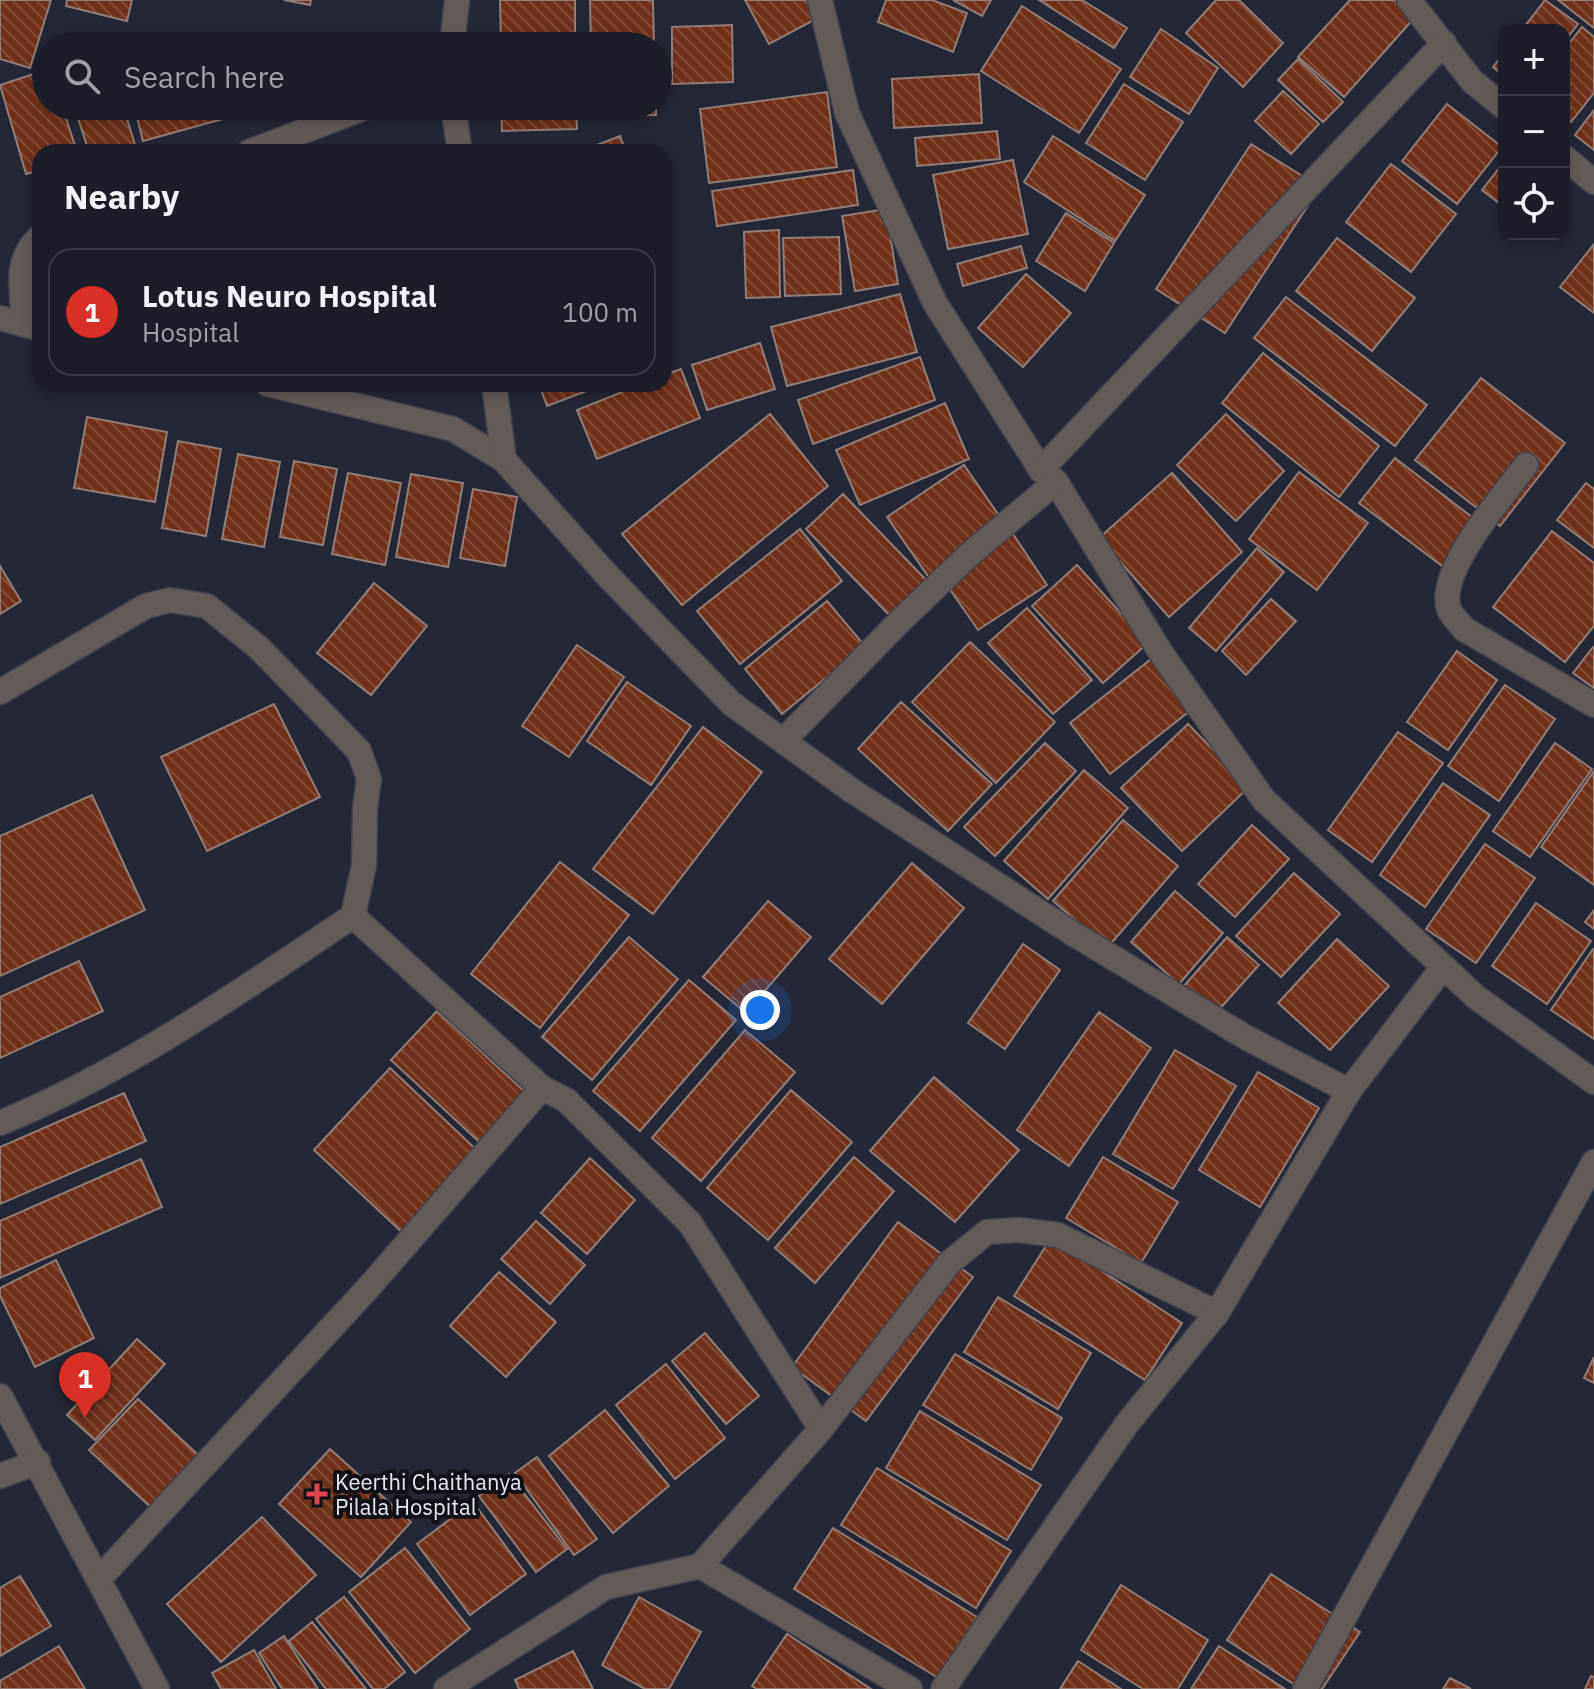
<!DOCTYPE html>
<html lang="en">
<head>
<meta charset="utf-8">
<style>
  :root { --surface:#1b1d28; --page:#282a34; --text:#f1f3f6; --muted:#a0a2a8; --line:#393b45; --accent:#d93025 }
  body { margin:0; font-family:"IBM Plex Sans",sans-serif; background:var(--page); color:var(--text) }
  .controls { position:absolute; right:24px; top:24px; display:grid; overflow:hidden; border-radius:16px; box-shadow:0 4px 12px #0003 }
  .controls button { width:72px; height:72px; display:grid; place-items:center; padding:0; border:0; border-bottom:2px solid var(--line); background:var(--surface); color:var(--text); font:40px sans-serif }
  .you { position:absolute; left:760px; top:1010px; width:28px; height:28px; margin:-20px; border:6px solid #fff; border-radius:50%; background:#1a73e8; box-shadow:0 0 0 12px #1a73e833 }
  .badge { display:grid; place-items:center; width:52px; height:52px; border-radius:50%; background:var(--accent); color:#fff; font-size:26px; font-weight:700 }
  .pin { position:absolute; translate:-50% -66px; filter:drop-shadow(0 2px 4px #0008) }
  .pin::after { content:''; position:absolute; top:42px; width:28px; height:24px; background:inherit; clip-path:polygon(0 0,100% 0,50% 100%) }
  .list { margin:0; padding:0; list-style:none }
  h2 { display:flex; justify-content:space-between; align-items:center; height:104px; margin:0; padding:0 32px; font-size:34px }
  h2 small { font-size:26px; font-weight:400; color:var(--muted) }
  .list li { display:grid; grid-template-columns:52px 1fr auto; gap:24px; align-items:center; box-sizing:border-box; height:128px; margin:0 16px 16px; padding:0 16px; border:2px solid var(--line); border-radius:24px }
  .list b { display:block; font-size:30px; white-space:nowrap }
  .list p { margin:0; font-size:26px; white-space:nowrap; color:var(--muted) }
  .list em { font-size:26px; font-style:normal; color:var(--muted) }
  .icon { flex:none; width:44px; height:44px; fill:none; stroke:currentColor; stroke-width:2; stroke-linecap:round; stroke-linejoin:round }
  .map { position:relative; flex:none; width:1594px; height:1689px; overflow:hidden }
  .search { position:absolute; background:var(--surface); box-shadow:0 4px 12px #0003; left:32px; top:32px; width:640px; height:88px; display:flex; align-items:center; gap:20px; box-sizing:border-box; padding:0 28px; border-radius:44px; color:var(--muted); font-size:30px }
  .panel { position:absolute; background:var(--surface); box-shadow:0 4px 12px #0003; left:32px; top:144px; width:640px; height:248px; border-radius:24px }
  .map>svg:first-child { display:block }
</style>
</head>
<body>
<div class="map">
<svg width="1594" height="1689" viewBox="0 0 1594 1689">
  <defs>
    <pattern id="building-back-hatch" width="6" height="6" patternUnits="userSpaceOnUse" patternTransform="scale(2)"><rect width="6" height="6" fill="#703019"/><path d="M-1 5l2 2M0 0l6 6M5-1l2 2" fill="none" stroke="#844e3b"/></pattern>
  </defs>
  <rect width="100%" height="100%" fill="#242735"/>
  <g fill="url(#building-back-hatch)" stroke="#917e78" stroke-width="2">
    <path d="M0 0H51L30 68 0 59Z"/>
    <path d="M67 0H132L127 21 66 6Z"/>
    <path d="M284 0H311L310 5Z"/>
    <path d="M500 0H575V46H501Z"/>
    <path d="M590 0H653L654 46H591Z"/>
    <path d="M745 0H806L816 19 769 44Z"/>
    <path d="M886 0H932L967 13 953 52 878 22Z"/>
    <path d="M953 0H991L982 16Z"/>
    <path d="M1039 0H1082L1127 28 1114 48Z"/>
    <path d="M1216 0H1239L1283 43 1243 87 1186 33Z"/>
    <path d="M1350 0H1395L1415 17 1344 97 1298 57Z"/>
    <path d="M1545 0 1578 24 1564 42V30H1522Z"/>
    <path d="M1558 0H1594V28Z"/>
    <path d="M1022 6 1121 69 1079 133 981 71Z"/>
    <path d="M732 25 733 82 672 84V27Z"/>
    <path d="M1582 27 1594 37V93L1571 122 1564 116V50Z"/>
    <path d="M1161 29 1218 68 1189 114 1130 77Z"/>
    <path d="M1504 53V76L1493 67Z"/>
    <path d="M1298 59 1343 102 1323 122 1278 80Z"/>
    <path d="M46 70V106H62L77 152H40V170L26 174 0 85Z"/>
    <path d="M979 74 982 123 894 128 892 79Z"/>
    <path d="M1124 84 1183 122 1145 180 1086 143Z"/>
    <path d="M1283 91 1319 124 1291 154 1255 121Z"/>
    <path d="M827 92 837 167 709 183 700 109Z"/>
    <path d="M1447 104 1502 147 1457 204 1402 161Z"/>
    <path d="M74 106H123L136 148 123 152H89Z"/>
    <path d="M134 106H239L241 114 143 141Z"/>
    <path d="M501 106H576L577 129 502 131Z"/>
    <path d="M593 106H656V115L593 116Z"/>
    <path d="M1594 110V150L1575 135Z"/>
    <path d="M997 131 1000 159 917 166 915 138Z"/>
    <path d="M620 136 626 152H579Z"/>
    <path d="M1053 136 1145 195 1115 241 1024 182Z"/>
    <path d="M1251 144 1320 187 1225 333 1156 289Z"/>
    <path d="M1013 160 1028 234 948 249 933 175Z"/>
    <path d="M1504 162V207L1482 190Z"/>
    <path d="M1391 164 1456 214 1411 272 1346 222Z"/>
    <path d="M853 170 858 205 717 226 712 191Z"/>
    <path d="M886 209 898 284 855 291 842 216Z"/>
    <path d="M1066 213 1114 243 1085 291 1036 261Z"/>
    <path d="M779 230 780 297 746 298 744 232Z"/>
    <path d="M839 237 841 294 785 296 783 238Z"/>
    <path d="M1337 238 1415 298 1372 351 1296 291Z"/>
    <path d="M1594 244V313L1560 287Z"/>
    <path d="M1021 246 1027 268 963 286 957 264Z"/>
    <path d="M1026 274 1071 313 1023 367 978 328Z"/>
    <path d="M900 294 917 352 787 386 771 327Z"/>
    <path d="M1286 297 1427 405 1395 446 1254 338Z"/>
    <path d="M760 343 775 389 707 410 692 365Z"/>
    <path d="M1263 353 1379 446 1339 497 1222 403Z"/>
    <path d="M920 357 935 400 813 444 798 400Z"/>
    <path d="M681 369 700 418 597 459 577 410 642 384H664V375Z"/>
    <path d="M1481 378 1565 443 1500 526 1415 460Z"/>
    <path d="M378 384H460L461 386 378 389Z"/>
    <path d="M539 384H605L547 406Z"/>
    <path d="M945 403 969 459 860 505 836 450Z"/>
    <path d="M770 414 828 486 682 605 622 534Z"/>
    <path d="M1226 414 1284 471 1236 521 1177 465Z"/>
    <path d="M87 417 167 432 155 502 74 488Z"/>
    <path d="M178 441 221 449 206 536 162 528Z"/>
    <path d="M238 454 280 462 264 547 222 539Z"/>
    <path d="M1395 458 1481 524 1446 569 1359 503Z"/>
    <path d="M294 461 337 469 323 545 280 537Z"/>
    <path d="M964 465 1007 527 930 579 887 517Z"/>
    <path d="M1299 472 1368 523 1317 590 1249 539Z"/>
    <path d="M348 473 401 483 385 565 332 554Z"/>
    <path d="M1172 473 1242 552 1169 617 1099 538Z"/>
    <path d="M411 474 463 483 448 567 396 557Z"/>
    <path d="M1586 483 1594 489V548L1557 520Z"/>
    <path d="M473 489 517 497 505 566 460 558Z"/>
    <path d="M843 494 930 584 893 619 806 529Z"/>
    <path d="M800 529 842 581 740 664 697 611Z"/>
    <path d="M1011 531 1047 585 978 630 942 578Z"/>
    <path d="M1552 531 1594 563V626L1565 662 1493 607Z"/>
    <path d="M1257 548 1284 572 1216 651 1189 628Z"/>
    <path d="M1077 565 1148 643 1103 683 1032 606Z"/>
    <path d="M0 566 21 601 0 614Z"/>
    <path d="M374 583 427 626 371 695 317 653Z"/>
    <path d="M1271 599 1296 621 1246 675 1222 651Z"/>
    <path d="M827 601 865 646 782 714 745 669Z"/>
    <path d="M1027 608 1092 680 1053 714 988 643Z"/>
    <path d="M970 642 1055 722 996 783 912 702Z"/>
    <path d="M577 645 624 677 569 757 522 726Z"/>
    <path d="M1593 647 1594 648V688L1573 673Z"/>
    <path d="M1457 651 1497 680 1448 750 1407 722Z"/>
    <path d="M1155 656 1196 706 1110 774 1070 723Z"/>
    <path d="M627 682 691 726 651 785 587 741Z"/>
    <path d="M1505 685 1555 719 1499 801 1448 766Z"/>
    <path d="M901 702 992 784 948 831 858 749Z"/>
    <path d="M274 704 320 797 207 851 161 757Z"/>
    <path d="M1188 724 1249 787 1182 851 1121 788Z"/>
    <path d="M703 727 762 772 653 914 593 869Z"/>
    <path d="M1398 732 1443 763 1372 862 1328 830Z"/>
    <path d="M1045 743 1076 771 995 856 964 827Z"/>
    <path d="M1555 743 1592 769 1530 857 1493 831Z"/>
    <path d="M1084 770 1128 808 1048 899 1004 861Z"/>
    <path d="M1594 771V885L1541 847Z"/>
    <path d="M1443 783 1490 815 1425 907 1380 875Z"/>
    <path d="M92 795 145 910 0 976V836Z"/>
    <path d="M1123 820 1178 866 1107 948 1053 901Z"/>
    <path d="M1252 825 1289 859 1235 917 1198 884Z"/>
    <path d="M1485 844 1535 878 1476 963 1426 929Z"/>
    <path d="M560 862 629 915 540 1028 471 974Z"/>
    <path d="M912 863 964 908 882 1004 829 959Z"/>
    <path d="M1294 873 1340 914 1281 977 1236 936Z"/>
    <path d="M1175 891 1223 933 1179 984 1131 942Z"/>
    <path d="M768 901 811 937 746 1013 703 977Z"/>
    <path d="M1536 903 1591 941 1547 1004 1492 966Z"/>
    <path d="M1594 910V929L1585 922Z"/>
    <path d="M629 937 678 979 592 1080 542 1037Z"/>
    <path d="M1227 937 1259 965 1216 1013 1184 986Z"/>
    <path d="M1337 939 1389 986 1330 1050 1278 1003Z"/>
    <path d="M1023 944 1060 970 1005 1049 968 1023Z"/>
    <path d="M1593 949 1594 950V1039L1551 1010Z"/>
    <path d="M79 961 103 1011 0 1058V997Z"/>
    <path d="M689 980 736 1020 640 1131 593 1091Z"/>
    <path d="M437 1011 535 1101 489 1151 391 1060Z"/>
    <path d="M1099 1012 1151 1048 1069 1166 1017 1130Z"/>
    <path d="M745 1030 795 1072 701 1181 652 1138Z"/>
    <path d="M1175 1050 1236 1086 1173 1189 1113 1154Z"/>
    <path d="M390 1068 482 1155 406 1236 314 1150Z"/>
    <path d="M1258 1072 1319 1108 1260 1207 1199 1170Z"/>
    <path d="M934 1077 1019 1150 955 1222 870 1151Z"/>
    <path d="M791 1090 852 1142 768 1240 707 1188Z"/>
    <path d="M124 1093 146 1141 0 1204V1147Z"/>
    <path d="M854 1157 894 1191 815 1283 775 1248Z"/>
    <path d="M1103 1157 1178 1202 1141 1263 1066 1218Z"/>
    <path d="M590 1158 635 1200 587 1254 541 1213Z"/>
    <path d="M141 1159 162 1207 0 1278V1221Z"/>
    <path d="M536 1221 585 1265 550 1304 501 1259Z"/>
    <path d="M898 1222 973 1277 866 1421 792 1367Z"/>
    <path d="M1051 1238 1182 1323 1145 1380 1014 1296Z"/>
    <path d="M56 1260 94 1338 35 1367 0 1296V1288Z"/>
    <path d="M499 1272 556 1322 506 1377 450 1326Z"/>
    <path d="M998 1297 1091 1353 1058 1409 964 1352Z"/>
    <path d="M705 1333 759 1396 726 1424 672 1361Z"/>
    <path d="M137 1339 165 1364 95 1440 67 1415Z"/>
    <path d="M955 1354 1062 1418 1031 1470 923 1405Z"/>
    <path d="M1594 1357V1383L1584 1378Z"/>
    <path d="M666 1364 725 1438 675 1479 616 1405Z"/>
    <path d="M138 1399 207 1463 159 1515 89 1450Z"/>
    <path d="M605 1410 669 1486 613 1533 549 1456Z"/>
    <path d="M920 1411 1041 1485 1007 1540 886 1468Z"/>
    <path d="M330 1449 411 1522 361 1577 279 1504Z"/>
    <path d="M537 1457 597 1539 574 1555 515 1473Z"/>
    <path d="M877 1468 1011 1551 976 1608 841 1525Z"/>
    <path d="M509 1474 567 1549 536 1572 479 1496Z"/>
    <path d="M473 1502 526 1574 470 1615 417 1544Z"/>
    <path d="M262 1517 316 1575 221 1662 167 1604Z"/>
    <path d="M833 1528 977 1617 938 1678 794 1589Z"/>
    <path d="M405 1548 470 1629 415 1673 349 1592Z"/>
    <path d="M1271 1574 1360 1632 1322 1689H1301L1227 1640Z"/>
    <path d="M20 1576 51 1626 0 1656V1588Z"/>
    <path d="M1121 1585 1208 1640 1178 1689H1143L1081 1650Z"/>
    <path d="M344 1597 405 1672 384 1689H373L316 1619Z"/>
    <path d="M639 1597 701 1632 669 1689H645L602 1665Z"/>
    <path d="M312 1622 366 1689H326L289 1641Z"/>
    <path d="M787 1634 871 1689H757L752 1686Z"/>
    <path d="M284 1636 318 1689H282L259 1653Z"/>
    <path d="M59 1646 85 1689H0V1681Z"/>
    <path d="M1219 1646 1285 1689H1191Z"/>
    <path d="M254 1650 276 1689H221L212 1673Z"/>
    <path d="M573 1651 593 1689H519L515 1680Z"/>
    <path d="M1078 1661 1121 1689H1060Z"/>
    <path d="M1591 1676 1594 1677V1689H1585Z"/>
    <path d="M1450 1678 1471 1689H1443Z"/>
  </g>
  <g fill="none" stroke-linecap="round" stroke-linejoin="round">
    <g stroke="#3f424f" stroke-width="27">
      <g id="minor">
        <path d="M820 0 847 113 935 303 1041 470 1056 482 1161 653 1264 800 1476 997 1594 1082"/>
        <path d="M1409 0 1472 81 1504 107"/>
        <path d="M452 46 457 0"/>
        <path d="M453 106 460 152"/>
        <path d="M249 152 369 106"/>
        <path d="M1564 157 1594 182"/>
        <path d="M0 318 38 328"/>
        <path d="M25 325C22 294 13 260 40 237"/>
        <path d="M268 384 453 429 504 460 606 574 732 704 851 790 1072 933 1247 1038 1349 1091"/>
        <path d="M494 384 504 460"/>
        <path d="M1526 465C1504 495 1436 571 1449 609 1451 616 1460 623 1464 629L1594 705"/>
        <path d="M1041 470 1444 43"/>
        <path d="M0 692 146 606 170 600 207 606 259 648 359 751 369 779 365 808 364 865 353 916"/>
        <path d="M783 741 898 623 971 553 1056 482"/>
        <path d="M0 1123C127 1071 239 992 353 916L542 1088 566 1100 690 1223 821 1429 700 1566 910 1689"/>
        <path d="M0 1396 157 1689"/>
        <path d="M821 1429 949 1263 987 1232 1019 1230 1058 1235 1217 1313"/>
        <path d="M0 1476 38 1462"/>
        <path d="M99 1579 369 1287 542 1088"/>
        <path d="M446 1689 606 1587 700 1566"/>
        <path d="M943 1689 1126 1425 1217 1313 1349 1091 1443 967"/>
        <path d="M1305 1689 1594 1162"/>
      </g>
    </g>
    <use href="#minor" stroke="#635b58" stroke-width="24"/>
  </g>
  <path fill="#e0444e" stroke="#0f1117" stroke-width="3" d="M313 1482h8v8h8v8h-8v8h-8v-8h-8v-8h8z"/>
  <g text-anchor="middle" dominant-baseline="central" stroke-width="8" stroke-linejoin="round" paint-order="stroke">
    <g font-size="22" fill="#e7e9f2" stroke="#0f1117" text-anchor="start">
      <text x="335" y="1481">Keerthi Chaithanya<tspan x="335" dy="25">Pilala Hospital</tspan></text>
    </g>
  </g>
</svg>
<div class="controls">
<button>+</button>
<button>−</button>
<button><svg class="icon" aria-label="locate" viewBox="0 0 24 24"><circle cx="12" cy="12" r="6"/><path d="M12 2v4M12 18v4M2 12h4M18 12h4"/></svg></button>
</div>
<div class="you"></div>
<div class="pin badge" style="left:85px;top:1418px">1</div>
<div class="search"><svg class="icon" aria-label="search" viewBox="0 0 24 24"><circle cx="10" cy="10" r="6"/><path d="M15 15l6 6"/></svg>Search here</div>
<section class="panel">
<h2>Nearby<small></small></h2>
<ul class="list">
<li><span class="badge">1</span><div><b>Lotus Neuro Hospital</b><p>Hospital</p></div><em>100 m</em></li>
</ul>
</section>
</div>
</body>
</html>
